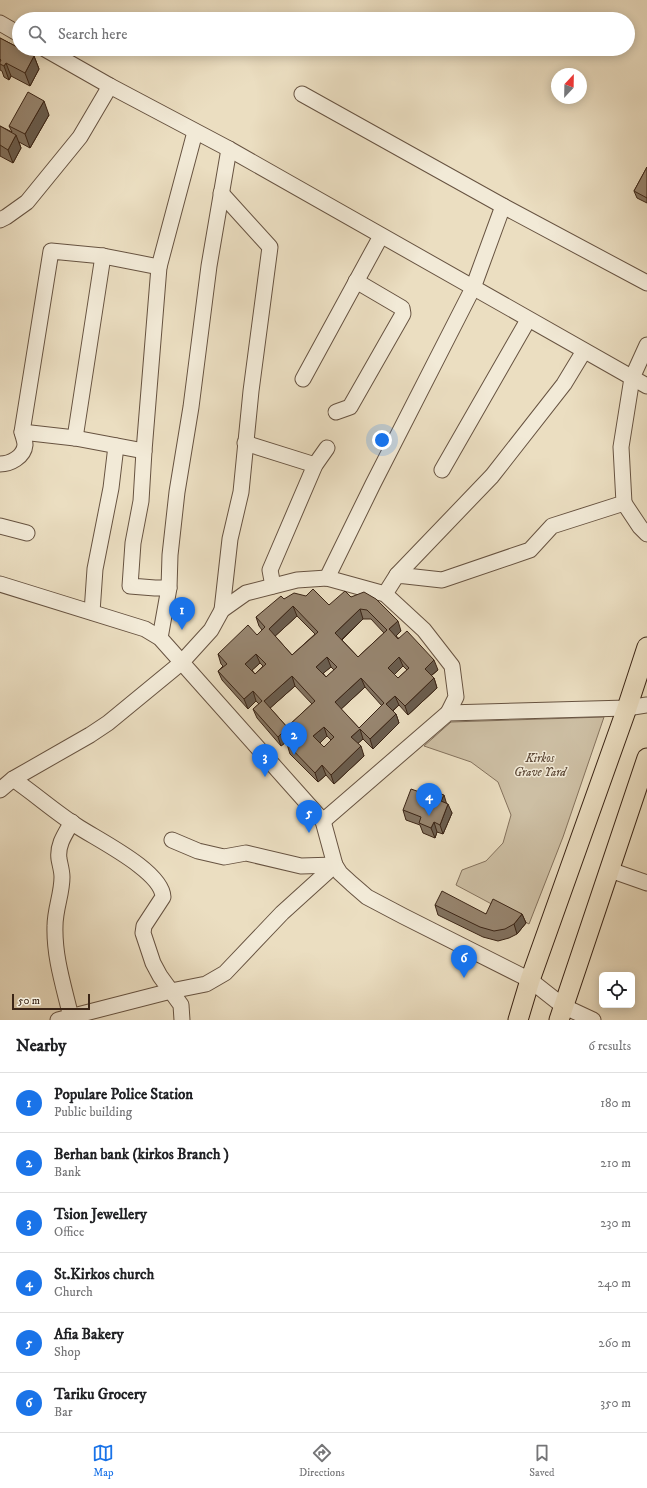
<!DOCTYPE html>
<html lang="en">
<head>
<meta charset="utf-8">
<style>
  :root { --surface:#fff; --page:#f2f2f2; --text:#202124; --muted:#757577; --line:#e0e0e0; --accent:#1a73e8 }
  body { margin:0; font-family:"IM FELL DW Pica",serif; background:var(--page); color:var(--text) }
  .controls { position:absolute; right:12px; bottom:12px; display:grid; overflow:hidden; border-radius:6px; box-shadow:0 2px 10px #0003 }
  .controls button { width:36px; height:36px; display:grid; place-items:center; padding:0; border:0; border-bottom:1px solid var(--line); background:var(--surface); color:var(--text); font:20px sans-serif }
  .compass { position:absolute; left:551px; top:68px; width:36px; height:36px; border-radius:50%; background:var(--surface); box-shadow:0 2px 10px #0003; rotate:22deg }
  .scale { position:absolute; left:12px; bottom:10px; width:78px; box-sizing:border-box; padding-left:4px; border:2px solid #3b2516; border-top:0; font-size:11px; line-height:14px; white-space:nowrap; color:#3b2516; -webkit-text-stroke:3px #f2ead7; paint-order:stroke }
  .you { position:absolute; left:382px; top:440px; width:14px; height:14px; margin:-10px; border:3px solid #fff; border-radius:50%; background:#1a73e8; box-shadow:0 0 0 6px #1a73e833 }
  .badge { display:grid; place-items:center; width:26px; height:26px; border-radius:50%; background:var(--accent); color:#fff; font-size:13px; font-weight:700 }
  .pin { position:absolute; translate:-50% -33px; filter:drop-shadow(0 1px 2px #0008) }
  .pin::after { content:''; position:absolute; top:21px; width:14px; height:12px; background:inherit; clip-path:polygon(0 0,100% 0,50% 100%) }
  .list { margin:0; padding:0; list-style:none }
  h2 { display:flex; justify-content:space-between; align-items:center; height:52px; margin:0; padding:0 16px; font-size:17px }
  h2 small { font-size:13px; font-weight:400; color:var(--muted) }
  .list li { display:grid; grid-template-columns:26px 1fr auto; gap:12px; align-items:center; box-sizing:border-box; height:60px; padding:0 16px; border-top:1px solid var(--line) }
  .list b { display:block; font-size:15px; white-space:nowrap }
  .list p { margin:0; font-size:13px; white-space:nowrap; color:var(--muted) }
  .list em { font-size:13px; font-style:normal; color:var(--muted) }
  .icon { flex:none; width:22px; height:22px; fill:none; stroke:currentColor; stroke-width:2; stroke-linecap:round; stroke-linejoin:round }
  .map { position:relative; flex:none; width:647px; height:1020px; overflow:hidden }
  .search { position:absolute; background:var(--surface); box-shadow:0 2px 10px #0003; left:12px; right:12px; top:12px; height:44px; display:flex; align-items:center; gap:10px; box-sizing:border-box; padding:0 14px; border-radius:22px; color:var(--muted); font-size:15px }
  .sheet { height:412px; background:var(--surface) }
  nav { display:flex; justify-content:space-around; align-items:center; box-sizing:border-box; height:56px; border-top:1px solid var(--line); background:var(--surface); font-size:11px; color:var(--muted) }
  nav a { display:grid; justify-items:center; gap:2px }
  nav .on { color:var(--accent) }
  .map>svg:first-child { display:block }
</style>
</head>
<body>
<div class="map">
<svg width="647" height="1020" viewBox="0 0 647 1020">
  <rect width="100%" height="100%" fill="#ebdec1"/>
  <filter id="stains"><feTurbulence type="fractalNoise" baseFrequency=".005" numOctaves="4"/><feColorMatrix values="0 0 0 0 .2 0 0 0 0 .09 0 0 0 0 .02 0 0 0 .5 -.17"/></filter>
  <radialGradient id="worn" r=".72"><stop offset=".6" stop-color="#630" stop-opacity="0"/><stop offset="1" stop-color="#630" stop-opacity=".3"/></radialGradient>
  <path fill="#cdbfa4" stroke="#84725d" d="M604 717 563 837 529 924 456 885 462 870 486 861 503 843 511 815 498 782 471 762 424 746 451 722Z"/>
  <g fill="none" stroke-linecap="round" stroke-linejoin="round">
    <g stroke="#675341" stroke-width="17">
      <g id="minor">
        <path d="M0 23 19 34"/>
        <path d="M45 49 110 86 229 149 647 386"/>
        <path d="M302 94 503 206 647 283"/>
        <path d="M221 193 270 247 251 391 241 492 230 539 222 610"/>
        <path d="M0 220 6 217 27 202 80 137 110 86"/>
        <path d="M303 379 381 236"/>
        <path d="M336 412 350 407 403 314 402 308 356 281"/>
        <path d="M22 432 75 438 144 451 159 267 195 132"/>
        <path d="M75 438 103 256"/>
        <path d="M245 443 315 465"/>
        <path d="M144 451 141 501 133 543 130 586 155 588H169L160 638"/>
        <path d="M0 464C10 464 24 457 25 445 25 441 23 436 22 432L51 251 103 256 159 267"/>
        <path d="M442 470 528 320"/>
        <path d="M624 503 640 527 647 534"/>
        <path d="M0 526 27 533"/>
        <path d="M397 575 492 476 564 384 584 351"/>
        <path d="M327 578 373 484 473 288 503 206"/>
        <path d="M0 584 145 629 160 638 323 821 335 865 340 873 352 884 367 897 403 916 530 980 563 1006 593 1020"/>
        <path d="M273 586 270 570 315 465 327 448"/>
        <path d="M169 588 170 555 177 492 191 407 209 266 229 149"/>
        <path d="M385 594 397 575 442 580 530 550 552 526 624 503 621 447 632 378 647 345"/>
        <path d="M92 612 95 569 111 488 116 446"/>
        <path d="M13 779C35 794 55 812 77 826 98 840 162 871 163 897L144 926 143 933 153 963 160 976 181 1005 182 1020"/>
        <path d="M0 790 13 779 90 735 108 723 181 663 211 630 222 610 246 593 297 580 327 578 385 594 424 630 452 666 456 697 448 713"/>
        <path d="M323 821 448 713 627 708 647 705"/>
        <path d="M172 840 198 851 224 857 246 853 301 866 335 865"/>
        <path d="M610 870 647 883"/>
        <path d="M71 1017C64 987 54 957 55 926 55 909 62 894 62 877 62 871 60 865 59 859 57 845 65 834 72 822"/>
        <path d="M58 1020 171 991 206 984 225 973 282 913 335 865"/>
      </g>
    </g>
    <g stroke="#3b2516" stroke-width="21">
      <g id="major">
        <path d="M518 1020 530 980 627 708 647 647"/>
        <path d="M559 1020 647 758"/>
      </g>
    </g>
    <use href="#minor" stroke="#f2ead7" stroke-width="15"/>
    <use href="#major" stroke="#ebdec1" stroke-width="19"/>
  </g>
  <g fill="#82725f" stroke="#3b2516" fill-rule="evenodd">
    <path d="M0 38 34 56 39 69 30 86 11 76 9 80 4 77 2 71 0 70Z"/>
    <path d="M49 115 30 148 19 142 21 148 13 163 0 156V126L12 132 9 126Z"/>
    <path d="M647 167V203L637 198 634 191Z"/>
    <path d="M351 597 401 631 396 636 438 670 431 676 434 678 437 688 408 715 399 705 393 711 396 714 399 723 373 749 363 739 358 743 364 756 334 784 326 775 318 782 290 754 287 744 291 740 290 739 281 746 257 718 253 709 259 704 256 701 248 709 222 680 218 671 223 666 221 664 218 654 257 635 262 630 259 626 256 617 284 599 329 605ZM297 616 315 634 292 655 275 636ZM363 619H371L384 633 358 657 342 640ZM260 663 263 666 255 674 252 670ZM403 666 407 670 398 678 394 674ZM331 667 334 670 326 677 323 673ZM295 686 312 704 287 727 270 708ZM365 687 382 706 359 728 341 709ZM327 736 331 740 324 747 320 743Z"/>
    <path d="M446 803 452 813 443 834 437 832 435 838 423 833 420 825 406 820 403 810Z"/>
    <path d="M435 905 486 914H522L526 923 517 934 509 938 498 941 483 937 438 915Z"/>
  </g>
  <g fill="#6a5d4e" stroke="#3b2516">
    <path d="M34 56 39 69 30 86 25 73Z"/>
    <path d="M6 63 11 76 9 80 4 66Z"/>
    <path d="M44 101 49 115 30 148 25 134Z"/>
    <path d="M16 135 21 148 13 163 8 150Z"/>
    <path d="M293 606 297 616 272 639 269 629Z"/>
    <path d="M360 609 363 619 339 642 335 633Z"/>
    <path d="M398 621 401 631 393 639 389 629Z"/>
    <path d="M256 654 260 663 249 673 245 664Z"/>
    <path d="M327 657 331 667 320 676 316 667Z"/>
    <path d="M399 657 403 666 392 677 388 668Z"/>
    <path d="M434 660 438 670 428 678 425 669Z"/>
    <path d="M292 676 295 686 268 710 264 701Z"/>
    <path d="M361 678 365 687 338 712 335 702Z"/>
    <path d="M434 678 437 688 408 715 405 706Z"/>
    <path d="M253 691 256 701 248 709 244 699Z"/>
    <path d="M395 696 399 705 390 713 386 704Z"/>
    <path d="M396 714 399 723 373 749 370 739Z"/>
    <path d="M324 727 327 736 317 746 313 736Z"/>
    <path d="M286 729 290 739 281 746 278 737Z"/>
    <path d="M360 729 363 739 355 746 351 737Z"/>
    <path d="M361 746 364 756 334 784 331 775Z"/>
    <path d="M322 765 326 775 318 782 315 773Z"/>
    <path d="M444 795 447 805 441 801Z"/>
    <path d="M448 804 452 813 443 834 440 825Z"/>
    <path d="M434 822 437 832 435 838 431 828Z"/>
    <path d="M522 914 526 923 517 934 514 924Z"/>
  </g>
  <g fill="#97856f" stroke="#3b2516" fill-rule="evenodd">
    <path d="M0 38 19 48V49H21L34 56 25 73 6 63 4 66 0 64V62L1 60 0 59Z"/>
    <path d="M28 92 44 101 25 134 9 126Z"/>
    <path d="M0 126 16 135 8 150 0 145Z"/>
    <path d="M647 167V198L634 191Z"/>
    <path d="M313 589 329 605 345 591 351 597 364 592 376 599 398 621 389 629 398 639 407 631 434 660 425 669 434 678 405 706 395 696 386 704 396 714 370 739 360 729 351 737 361 746 331 775 322 765 315 773 287 744 294 737 286 729 278 737 253 709 262 701 253 691 244 699 218 671 227 664 218 654 248 625 257 635 265 627 256 617 281 596 284 599 294 593 306 596ZM293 606 318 632 292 655 269 629ZM360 609 367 610 387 630 358 657 335 633ZM256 654 266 664 255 674 245 664ZM327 657 337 667 326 677 316 667ZM399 657 409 668 398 678 388 668ZM292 676 315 701 287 727 264 701ZM361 678 384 703 359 728 335 702ZM324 727 334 737 324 747 313 736Z"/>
    <path d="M411 789 428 795 430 790 444 795 441 801 448 804 440 825 434 822 431 828 419 823 421 817 403 810Z"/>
    <path d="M442 891 486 914 493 899 522 914 514 924 505 929 494 931 480 927 435 905Z"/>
  </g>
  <g text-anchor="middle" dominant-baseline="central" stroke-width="3" stroke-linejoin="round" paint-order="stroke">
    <g font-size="12" font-style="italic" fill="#604c3a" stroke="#f2ead7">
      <text x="540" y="758">Kirkos<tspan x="540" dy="14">Grave Yard</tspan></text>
    </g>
  </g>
  <rect width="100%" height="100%" filter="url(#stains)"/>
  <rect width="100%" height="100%" fill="url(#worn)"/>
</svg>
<div class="controls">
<button><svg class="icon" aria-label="locate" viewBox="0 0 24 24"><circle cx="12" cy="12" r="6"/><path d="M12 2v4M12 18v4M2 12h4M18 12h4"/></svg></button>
</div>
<svg class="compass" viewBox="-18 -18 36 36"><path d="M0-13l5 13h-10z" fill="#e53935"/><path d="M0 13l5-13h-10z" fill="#757577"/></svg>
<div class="scale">50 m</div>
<div class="you"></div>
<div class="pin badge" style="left:182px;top:630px">1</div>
<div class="pin badge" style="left:294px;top:755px">2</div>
<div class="pin badge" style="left:265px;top:777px">3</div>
<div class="pin badge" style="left:429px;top:816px">4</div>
<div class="pin badge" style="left:309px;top:833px">5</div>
<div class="pin badge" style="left:464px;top:978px">6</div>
<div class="search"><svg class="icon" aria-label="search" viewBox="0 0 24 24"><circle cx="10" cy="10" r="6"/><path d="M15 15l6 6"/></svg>Search here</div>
</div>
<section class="sheet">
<h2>Nearby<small>6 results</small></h2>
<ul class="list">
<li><span class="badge">1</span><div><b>Populare Police Station</b><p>Public building</p></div><em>180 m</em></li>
<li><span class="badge">2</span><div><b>Berhan bank (kirkos Branch )</b><p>Bank</p></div><em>210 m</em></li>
<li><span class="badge">3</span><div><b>Tsion Jewellery</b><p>Office</p></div><em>230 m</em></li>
<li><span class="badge">4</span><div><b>St.Kirkos church</b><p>Church</p></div><em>240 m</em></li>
<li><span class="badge">5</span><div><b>Afia Bakery</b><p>Shop</p></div><em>260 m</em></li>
<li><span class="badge">6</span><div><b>Tariku Grocery</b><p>Bar</p></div><em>350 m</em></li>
</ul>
</section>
<nav>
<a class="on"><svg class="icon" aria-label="map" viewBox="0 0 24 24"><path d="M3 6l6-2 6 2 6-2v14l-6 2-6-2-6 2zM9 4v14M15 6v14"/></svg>Map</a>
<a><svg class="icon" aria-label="directions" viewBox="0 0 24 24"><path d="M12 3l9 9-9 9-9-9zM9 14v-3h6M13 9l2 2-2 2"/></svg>Directions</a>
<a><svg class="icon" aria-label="saved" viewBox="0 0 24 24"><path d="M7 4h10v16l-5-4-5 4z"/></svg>Saved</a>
</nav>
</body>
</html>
